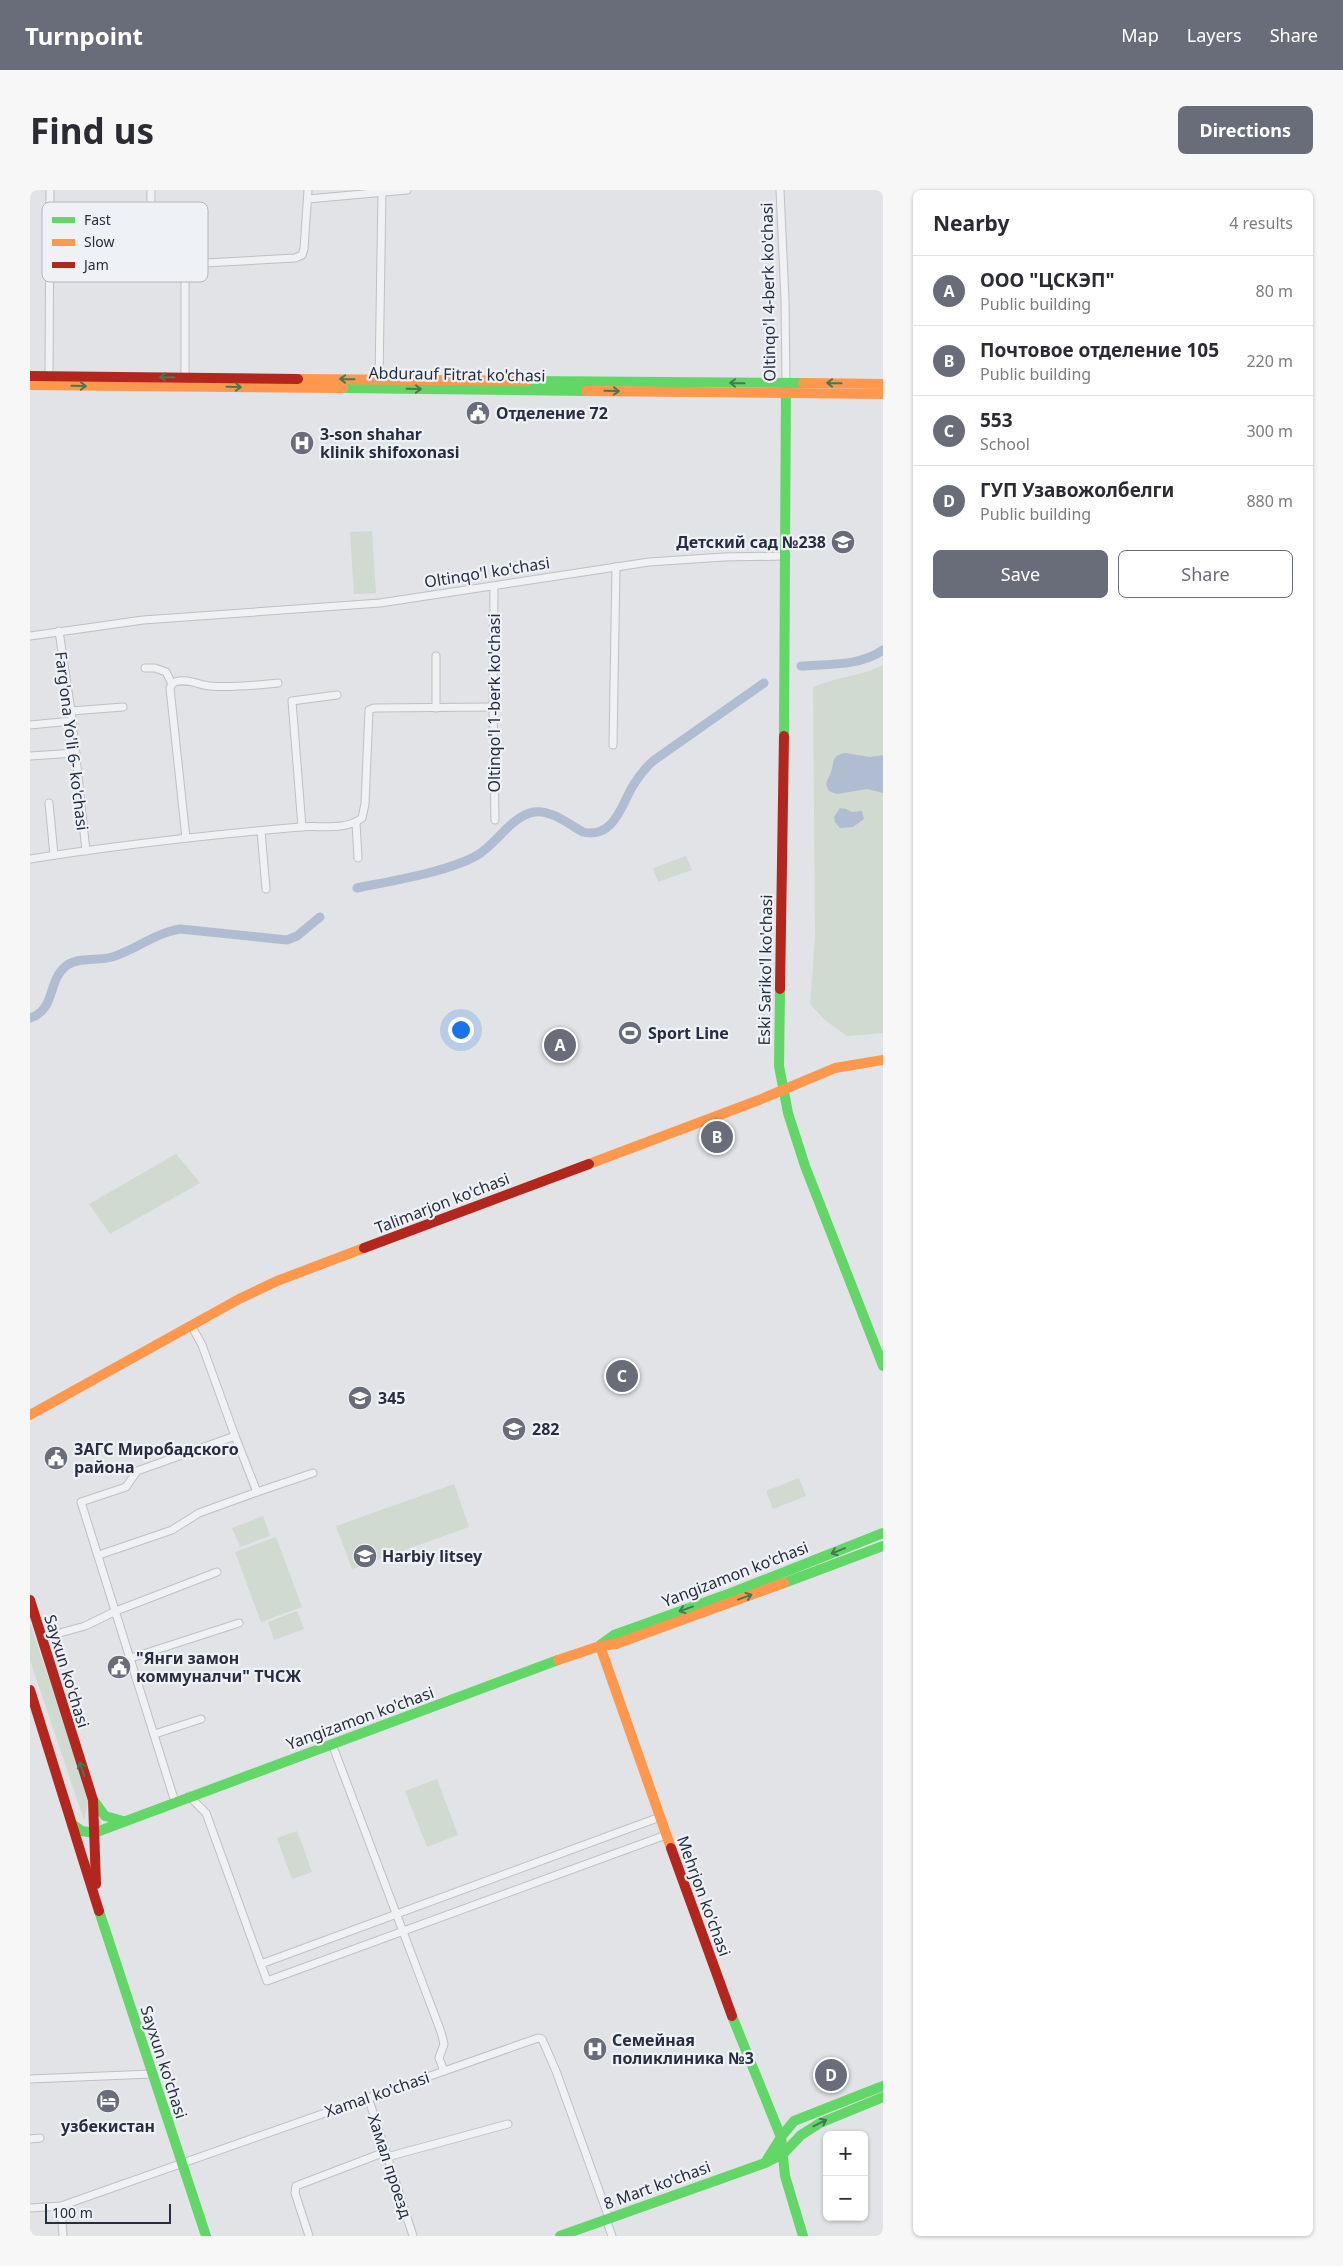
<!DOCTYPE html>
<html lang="en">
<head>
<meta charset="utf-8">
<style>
  :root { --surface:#fff; --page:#f7f7f7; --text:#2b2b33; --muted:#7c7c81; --line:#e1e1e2; --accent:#686d79 }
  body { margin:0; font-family:"Noto Sans",sans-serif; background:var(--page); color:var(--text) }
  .controls { position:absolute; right:15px; bottom:15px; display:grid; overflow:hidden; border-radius:8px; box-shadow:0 1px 4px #0004 }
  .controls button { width:45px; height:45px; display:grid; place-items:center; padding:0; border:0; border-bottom:1px solid var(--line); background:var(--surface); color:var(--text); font:25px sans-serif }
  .scale { position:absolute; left:15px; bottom:12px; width:126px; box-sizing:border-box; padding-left:5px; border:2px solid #272e3f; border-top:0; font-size:14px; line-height:18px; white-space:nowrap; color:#272e3f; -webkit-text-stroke:4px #eef1f6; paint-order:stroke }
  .you { position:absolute; left:430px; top:839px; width:18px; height:18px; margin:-12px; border:4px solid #fff; border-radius:50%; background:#1a73e8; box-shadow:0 0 0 8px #1a73e833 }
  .badge { display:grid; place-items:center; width:32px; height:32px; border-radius:50%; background:var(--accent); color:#fff; font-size:16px; font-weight:700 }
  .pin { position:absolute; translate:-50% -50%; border:2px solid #fff; box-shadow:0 1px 5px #0006 }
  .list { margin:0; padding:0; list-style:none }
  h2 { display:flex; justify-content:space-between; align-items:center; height:65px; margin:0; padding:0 20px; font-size:21px }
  h2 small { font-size:16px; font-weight:400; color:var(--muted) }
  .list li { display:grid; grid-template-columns:32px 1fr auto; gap:15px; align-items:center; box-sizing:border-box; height:70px; padding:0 20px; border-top:1px solid var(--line) }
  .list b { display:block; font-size:19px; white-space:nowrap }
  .list p { margin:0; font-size:16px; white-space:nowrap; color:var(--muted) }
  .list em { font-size:16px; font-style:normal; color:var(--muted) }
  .actions { display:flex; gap:10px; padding:15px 20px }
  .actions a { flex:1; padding:11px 0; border:1px solid var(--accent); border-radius:8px; text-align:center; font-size:18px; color:var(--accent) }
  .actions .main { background:var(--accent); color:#fff }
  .map { position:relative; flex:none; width:853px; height:2046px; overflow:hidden; border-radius:8px }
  header { display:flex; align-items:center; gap:30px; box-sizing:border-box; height:70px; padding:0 25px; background:var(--accent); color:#fff }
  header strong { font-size:24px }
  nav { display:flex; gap:28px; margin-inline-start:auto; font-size:18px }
  .intro { display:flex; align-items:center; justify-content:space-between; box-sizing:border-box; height:120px; padding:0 30px }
  h1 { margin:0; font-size:35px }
  .button { padding:12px 22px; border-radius:8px; background:var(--accent); color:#fff; font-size:18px; font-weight:700 }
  main { display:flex; gap:30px; padding:0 30px }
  aside { flex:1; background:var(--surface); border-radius:8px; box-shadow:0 1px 4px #0004 }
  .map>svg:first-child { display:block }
</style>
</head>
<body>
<header>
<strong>Turnpoint</strong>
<nav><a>Map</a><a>Layers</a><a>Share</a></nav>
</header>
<div class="intro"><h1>Find us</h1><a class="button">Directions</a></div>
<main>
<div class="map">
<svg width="853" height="2046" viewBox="0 0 853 2046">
  <rect width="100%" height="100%" fill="#e1e3e6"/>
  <g fill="#d0dad1">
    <path d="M342 341 346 403 324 404 320 342Z"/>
    <path d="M853 475V843L817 846 795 830 780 814 785 747 783 497C806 487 831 486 853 475Z"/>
    <path d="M656 666 662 680 628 692 623 678Z"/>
    <path d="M146 964 170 993 80 1044 59 1014Z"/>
    <path d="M769 1288 776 1306 743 1319 736 1301Z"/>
    <path d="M424 1294 439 1337 322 1379 306 1336Z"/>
    <path d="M233 1326 240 1346 210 1357 202 1338Z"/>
    <path d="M246 1347 272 1417 231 1432 205 1362Z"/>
    <path d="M267 1421 274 1439 244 1450 238 1432Z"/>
    <path d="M0 1433 59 1609 54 1630 0 1470Z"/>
    <path d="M407 1589 428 1645 397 1657 375 1601Z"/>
    <path d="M267 1641 282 1682 262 1689 247 1648Z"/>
  </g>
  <g fill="#afbcd2">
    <path d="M815 563 840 567 853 565V603L837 599 807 604 799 601 796 594C797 589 800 586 801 582 804 572 802 565 815 563Z"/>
    <path d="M810 618 816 619 822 622 832 621 834 629 823 637 810 638 805 632 804 627Z"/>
  </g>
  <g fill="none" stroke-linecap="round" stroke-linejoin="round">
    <g stroke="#afbcd2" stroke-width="9">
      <path d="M771 476C798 474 831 476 853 460"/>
      <path d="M327 698C361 691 417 682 446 666 466 655 481 626 504 622 520 619 540 635 553 642 582 649 591 618 601 599 607 589 614 579 623 571L734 493"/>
      <path d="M0 828C26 820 17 791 36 776 47 767 68 771 82 767 105 760 125 743 150 739L257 750 267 746 290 727"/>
    </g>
    <g stroke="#bec0c3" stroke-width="9">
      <g id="street">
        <path d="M121 0 120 76 265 68 272 65 274 59 278 0"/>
        <path d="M750 0 755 110 756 193"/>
        <path d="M278 9 377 0"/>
        <path d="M155 74V187"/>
        <path d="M19 186 20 0"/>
        <path d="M349 189 352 0"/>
        <path d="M464 396 463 517 465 630"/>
        <path d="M29 441 41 521 56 661"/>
        <path d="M0 446 113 430 350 413 619 372 694 367 756 366"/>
        <path d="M406 466V518"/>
        <path d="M115 478H125L136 482 142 494"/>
        <path d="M41 521 93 517"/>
        <path d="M0 535 42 531"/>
        <path d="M583 555 586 377"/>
        <path d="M0 566 46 563"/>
        <path d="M19 613 24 665"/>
        <path d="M326 633 328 668"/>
        <path d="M272 637 262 511 307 505"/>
        <path d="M231 641 236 699"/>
        <path d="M156 648 140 498C141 495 142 493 145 492 157 488 169 495 180 496 203 498 226 495 248 493"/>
        <path d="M0 669C89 655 179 645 270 637 291 635 315 641 332 628L335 614 339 520 344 518 463 517"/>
        <path d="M227 1302 283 1283"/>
        <path d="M69 1365 142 1340 169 1323 227 1302 205 1246"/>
        <path d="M12 1448 55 1436 86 1421 187 1382"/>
        <path d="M101 1468 209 1433"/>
        <path d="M125 1544 171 1529"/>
        <path d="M302 1554 411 1842 414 1854 409 1868 414 1881"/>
        <path d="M159 1606 176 1623 237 1791 636 1645"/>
        <path d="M145 1612 51 1312 96 1297 107 1281 205 1246 172 1155 162 1137"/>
        <path d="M231 1774 630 1627"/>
        <path d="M0 1889 122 1884"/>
        <path d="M338 1907 383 2046"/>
        <path d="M0 1949 10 1948"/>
        <path d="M357 1967 478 1934"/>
        <path d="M31 2016 33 2046"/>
        <path d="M0 2018 31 2016 508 1848 512 1849 526 1881 579 2028"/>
        <path d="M576 2029 582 2046"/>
        <path d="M279 2046 265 2003 266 1996 355 1962"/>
      </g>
    </g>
    <use href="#street" stroke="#f0f1f2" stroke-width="7"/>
    <g stroke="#63d668" stroke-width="10">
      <path d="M497 191 773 193"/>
      <path d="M313 198 556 201"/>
      <path d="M754 546 756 193"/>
      <path d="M750 799 749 876 758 923 775 976 853 1176"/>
      <path d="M754 1393 853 1356"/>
      <path d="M570 1455 584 1445 701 1403 853 1343"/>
      <path d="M64 1611 75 1626 93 1631"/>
      <path d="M42 1634 52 1641 64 1643 528 1470"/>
      <path d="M69 1721 176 2046"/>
      <path d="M702 1826 751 1947 755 1986 773 2046"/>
      <path d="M735 1973 751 1947 764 1931 853 1896"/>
      <path d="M530 2046 735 1973 753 1964 771 1945 790 1933 853 1907"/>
    </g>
    <g stroke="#ff974d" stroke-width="10">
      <path d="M268 189 497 191"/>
      <path d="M773 193 853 194"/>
      <path d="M0 195 313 198"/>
      <path d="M556 201 853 204"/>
      <path d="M559 974 729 910 805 878 853 870"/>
      <path d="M0 1225 209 1109 247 1091 334 1058"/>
      <path d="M570 1456 641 1658"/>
      <path d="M528 1470 570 1456 586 1454 754 1393"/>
    </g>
    <g stroke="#b3261e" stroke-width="10">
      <path d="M0 186 268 189"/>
      <path d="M750 799 754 546"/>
      <path d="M334 1058 559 974"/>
      <path d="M0 1410 63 1610 66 1694"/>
      <path d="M0 1500 69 1721"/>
      <path d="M641 1658 702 1826"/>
    </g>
  </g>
  <defs><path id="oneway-shaft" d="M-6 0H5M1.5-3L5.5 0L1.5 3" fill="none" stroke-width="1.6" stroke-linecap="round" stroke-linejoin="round" transform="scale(1.25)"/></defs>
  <g stroke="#427a51">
    <use href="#oneway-shaft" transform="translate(137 187) rotate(-179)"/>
    <use href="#oneway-shaft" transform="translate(317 189) rotate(-179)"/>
    <use href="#oneway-shaft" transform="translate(707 193) rotate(-179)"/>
    <use href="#oneway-shaft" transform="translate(804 193) rotate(-179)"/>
    <use href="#oneway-shaft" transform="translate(49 196) rotate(1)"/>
    <use href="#oneway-shaft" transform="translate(204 197) rotate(1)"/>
    <use href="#oneway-shaft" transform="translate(384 199) rotate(1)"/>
    <use href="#oneway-shaft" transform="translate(582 201) rotate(1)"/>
    <use href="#oneway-shaft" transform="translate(808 1361) rotate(158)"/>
    <use href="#oneway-shaft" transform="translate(715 1407) rotate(-20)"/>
    <use href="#oneway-shaft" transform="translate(656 1419) rotate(160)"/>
    <use href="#oneway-shaft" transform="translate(52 1579) rotate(-109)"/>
    <use href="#oneway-shaft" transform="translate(790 1933) rotate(-26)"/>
  </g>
  <defs>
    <g id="civic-disc" transform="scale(1.25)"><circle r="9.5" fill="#686d79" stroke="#eef1f6"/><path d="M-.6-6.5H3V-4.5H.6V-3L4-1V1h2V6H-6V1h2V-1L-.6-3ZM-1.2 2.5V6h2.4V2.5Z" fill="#fff"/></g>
    <g id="hospital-disc" transform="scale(1.25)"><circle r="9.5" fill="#686d79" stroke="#eef1f6"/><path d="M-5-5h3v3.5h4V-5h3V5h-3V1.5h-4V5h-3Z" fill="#fff"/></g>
    <g id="school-disc" transform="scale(1.25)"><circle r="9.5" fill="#686d79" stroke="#eef1f6"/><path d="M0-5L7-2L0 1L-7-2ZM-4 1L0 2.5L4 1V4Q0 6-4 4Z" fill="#fff"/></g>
    <g id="stadium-disc" transform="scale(1.25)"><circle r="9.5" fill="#686d79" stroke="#eef1f6"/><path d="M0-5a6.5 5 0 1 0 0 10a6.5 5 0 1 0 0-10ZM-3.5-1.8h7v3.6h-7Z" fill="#fff"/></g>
    <g id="university-disc" transform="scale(1.25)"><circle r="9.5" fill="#686d79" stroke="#eef1f6"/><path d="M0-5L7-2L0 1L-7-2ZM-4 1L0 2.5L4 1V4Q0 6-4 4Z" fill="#fff"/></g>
    <g id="hotel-disc" transform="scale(1.25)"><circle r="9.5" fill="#686d79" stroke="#eef1f6"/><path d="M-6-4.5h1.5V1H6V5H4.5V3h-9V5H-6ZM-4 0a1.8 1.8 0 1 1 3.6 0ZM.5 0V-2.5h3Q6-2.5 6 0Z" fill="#fff"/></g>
  </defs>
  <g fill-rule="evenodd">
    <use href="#civic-disc" x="448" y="223"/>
    <use href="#hospital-disc" x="272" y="253"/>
    <use href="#school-disc" x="813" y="352"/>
    <use href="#stadium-disc" x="600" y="843"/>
    <use href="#school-disc" x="330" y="1208"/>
    <use href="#school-disc" x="484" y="1239"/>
    <use href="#civic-disc" x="26" y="1268"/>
    <use href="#university-disc" x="335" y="1366"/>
    <use href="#civic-disc" x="89" y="1477"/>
    <use href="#hospital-disc" x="565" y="1859"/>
    <use href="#hotel-disc" x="78" y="1911"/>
  </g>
  <g text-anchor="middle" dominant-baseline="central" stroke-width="4.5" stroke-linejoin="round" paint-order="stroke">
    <g font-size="16" fill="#272e3f" stroke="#eef1f6">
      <text transform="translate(738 102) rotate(-91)">Oltinqo'l 4-berk ko'chasi</text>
      <text transform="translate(427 184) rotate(1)">Abdurauf Fitrat ko'chasi</text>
      <text transform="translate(457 382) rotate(-9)">Oltinqo'l ko'chasi</text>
      <text transform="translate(464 513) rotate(-90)">Oltinqo'l 1-berk ko'chasi</text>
      <text transform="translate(42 551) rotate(83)">Farg'ona Yo'li 6- ko'chasi</text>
      <text transform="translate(735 780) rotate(-89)">Eski Sariko'l ko'chasi</text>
      <text transform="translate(412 1013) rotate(-21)">Talimarjon ko'chasi</text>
      <text transform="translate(705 1384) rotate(-21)">Yangizamon ko'chasi</text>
      <text transform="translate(37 1481) rotate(73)">Sayxun ko'chasi</text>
      <text transform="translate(330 1528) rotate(-20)">Yangizamon ko'chasi</text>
      <text transform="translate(674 1706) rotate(70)">Mehrjon ko'chasi</text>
      <text transform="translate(134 1872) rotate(72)">Sayxun ko'chasi</text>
      <text transform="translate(347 1904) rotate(-19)">Xamal ko'chasi</text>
      <text transform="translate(360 1976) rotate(72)">Хамал проезд</text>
      <text transform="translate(627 1995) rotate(-20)">8 Mart ko'chasi</text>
    </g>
    <g font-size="16" font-weight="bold" fill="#272e3f" stroke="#eef1f6" text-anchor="start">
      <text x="466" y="223">Отделение 72</text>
      <text x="290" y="244">3-son shahar<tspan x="290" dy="18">klinik shifoxonasi</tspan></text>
      <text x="796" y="352" text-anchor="end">Детский сад №238</text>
      <text x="618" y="843">Sport Line</text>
      <text x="348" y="1208">345</text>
      <text x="502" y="1239">282</text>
      <text x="44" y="1259">ЗАГС Миробадского<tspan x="44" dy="18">района</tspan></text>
      <text x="352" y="1366">Harbiy litsey</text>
      <text x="106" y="1468">"Янги замон<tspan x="106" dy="18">коммуналчи" ТЧСЖ</tspan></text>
      <text x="582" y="1850">Семейная<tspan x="582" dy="18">поликлиника №3</tspan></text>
      <text x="78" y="1936" text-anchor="middle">узбекистан</text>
    </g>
  </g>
  <rect x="12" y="12" width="166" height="80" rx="8" fill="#eef1f6" stroke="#b2b6bf" stroke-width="1"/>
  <rect x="22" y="27" width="23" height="6" fill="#63d668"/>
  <rect x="22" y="49" width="23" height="7" fill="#ff974d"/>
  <rect x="22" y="72" width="23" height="6" fill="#b3261e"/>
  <g font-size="14" fill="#272e3f">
    <text x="54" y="35">Fast</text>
    <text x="54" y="57">Slow</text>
    <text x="54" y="80">Jam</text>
  </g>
</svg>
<div class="controls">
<button>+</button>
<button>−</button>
</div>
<div class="scale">100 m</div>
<div class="you"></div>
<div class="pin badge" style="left:530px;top:855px">A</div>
<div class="pin badge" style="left:687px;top:947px">B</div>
<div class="pin badge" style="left:592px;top:1186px">C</div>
<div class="pin badge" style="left:801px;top:1885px">D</div>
</div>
<aside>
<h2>Nearby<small>4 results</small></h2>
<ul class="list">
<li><span class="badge">A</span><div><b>ООО &quot;ЦСКЭП&quot;</b><p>Public building</p></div><em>80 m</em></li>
<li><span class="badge">B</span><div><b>Почтовое отделение 105</b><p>Public building</p></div><em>220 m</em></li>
<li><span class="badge">C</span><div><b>553</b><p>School</p></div><em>300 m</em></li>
<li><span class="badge">D</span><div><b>ГУП Узавожолбелги</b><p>Public building</p></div><em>880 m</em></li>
</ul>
<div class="actions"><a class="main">Save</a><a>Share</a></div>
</aside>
</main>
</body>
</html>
